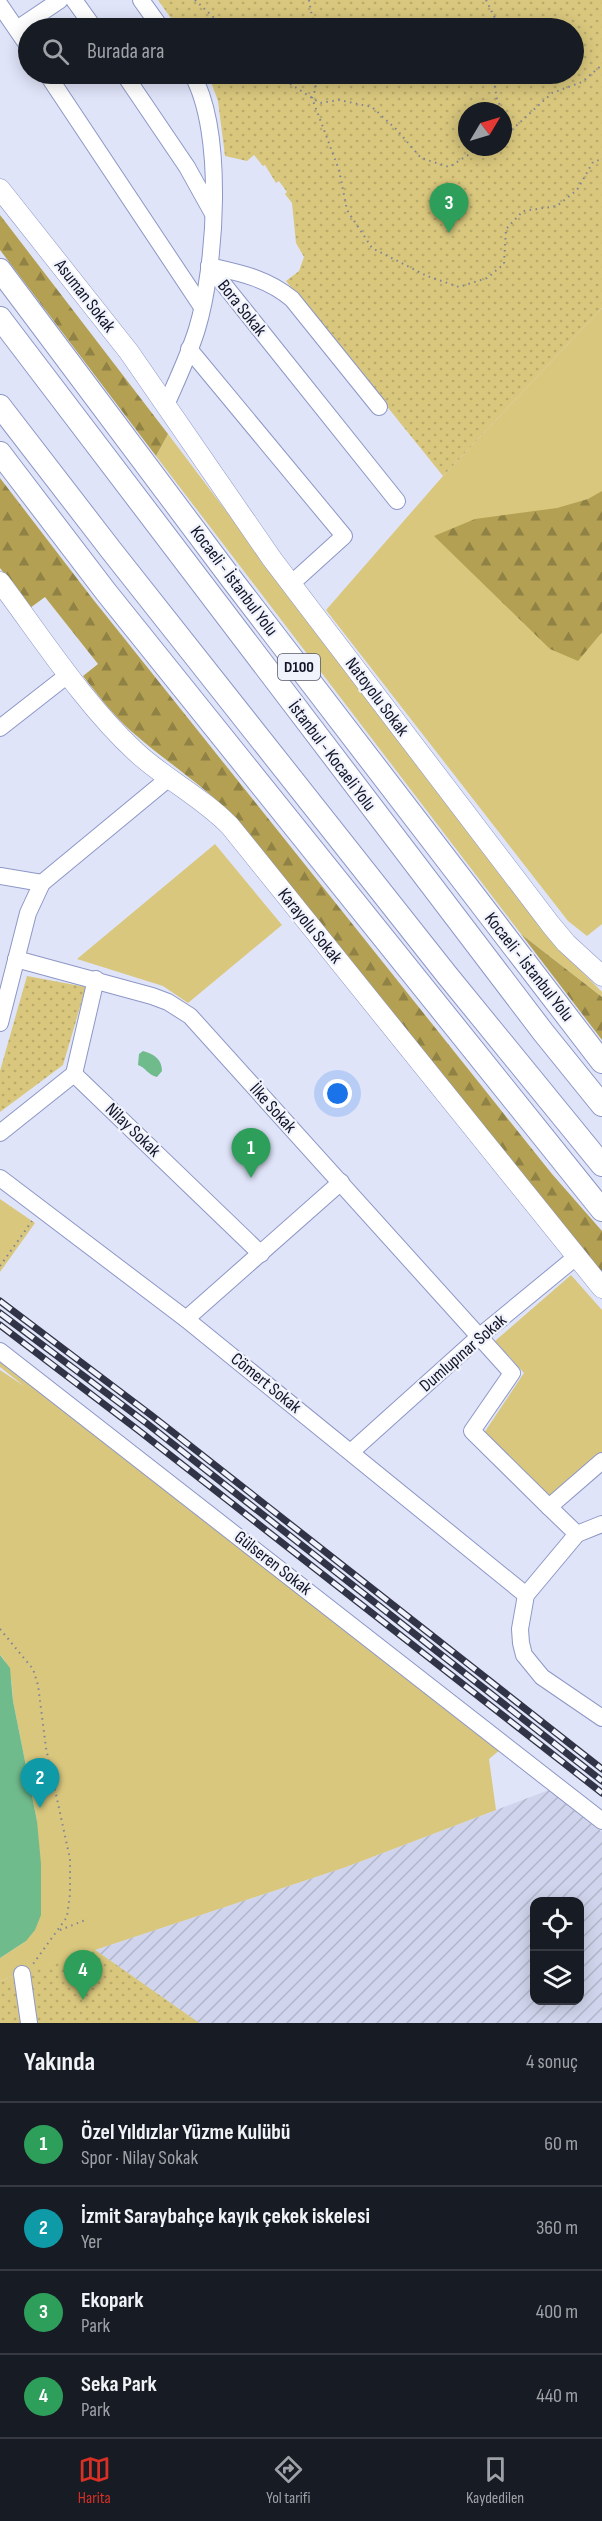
<!DOCTYPE html>
<html lang="tr">
<meta charset="utf-8">
<style>
:root{--surface:#171b24;--page:#242831;--text:#f1f3f6;--muted:#9ea1a6;--line:#363941;--accent:#d93025}
body{margin:0;font-family:"Sofia Sans Condensed",sans-serif;background:var(--page);color:var(--text)}
.controls{position:absolute;right:18px;bottom:18px;display:grid;overflow:hidden;border-radius:12px;box-shadow:0 3px 15px #0003}
.controls button{width:54px;height:54px;display:grid;place-items:center;padding:0;border:0;border-bottom:2px solid var(--line);background:var(--surface);color:var(--text);font:30px sans-serif}
.compass{position:absolute;left:458px;top:102px;width:54px;height:54px;border-radius:50%;background:var(--surface);box-shadow:0 3px 15px #0003;rotate:52deg}
.you{position:absolute;left:338px;top:1094px;width:21px;height:21px;margin:-15px;border:4px solid #fff;border-radius:50%;background:#1a73e8;box-shadow:0 0 0 9px #1a73e833}
.badge{display:grid;place-items:center;width:39px;height:39px;border-radius:50%;background:var(--accent);color:#fff;font-size:20px;font-weight:700}
.pin{position:absolute;translate:-50% -50px;filter:drop-shadow(0 2px 3px #0008)}
.pin::after{content:'';position:absolute;top:32px;width:21px;height:18px;background:inherit;clip-path:polygon(0 0,100% 0,50% 100%)}
.list{margin:0;padding:0;list-style:none}
h2{display:flex;justify-content:space-between;align-items:center;height:78px;margin:0;padding:0 24px;font-size:26px}
h2 small{font-size:20px;font-weight:400;color:var(--muted)}
.list li{display:grid;grid-template-columns:39px 1fr auto;gap:18px;align-items:center;box-sizing:border-box;height:84px;padding:0 24px;border-top:2px solid var(--line)}
.list b{display:block;font-size:22px;white-space:nowrap}
.list p{margin:0;font-size:20px;white-space:nowrap;color:var(--muted)}
.list em{font-size:20px;font-style:normal;color:var(--muted)}
.icon{flex:none;width:33px;height:33px;fill:none;stroke:currentColor;stroke-width:2;stroke-linecap:round;stroke-linejoin:round}
.map{position:relative;flex:none;width:602px;height:2023px;overflow:hidden}
.search{position:absolute;background:var(--surface);box-shadow:0 3px 15px #0003;left:18px;right:18px;top:18px;height:66px;display:flex;align-items:center;gap:15px;box-sizing:border-box;padding:0 21px;border-radius:33px;color:var(--muted);font-size:22px}
.sheet{height:414px;background:var(--surface)}
nav{display:flex;justify-content:space-around;align-items:center;box-sizing:border-box;height:84px;border-top:2px solid var(--line);background:var(--surface);font-size:16px;color:var(--muted)}
nav a{display:grid;justify-items:center;gap:3px}
nav .on{color:var(--accent)}
.map>svg:first-child{display:block}
.industrial{fill:url(#industrial-furrows);fill-rule:evenodd}
.grass{fill:#d9c77d}
.forest{fill:url(#forest-firs)}
.park{fill:url(#park-dots);fill-rule:evenodd}
.water{fill:#70bb8c}
.lines{fill:none;stroke-linecap:round;stroke-linejoin:round}
.minor-casing{stroke:#8d97c6;stroke-width:18}
.major-casing{stroke:#8d97c6;stroke-width:21}
.highway-casing{stroke:#8d97c6;stroke-width:24}
.path{stroke:#808397;stroke-width:2;stroke-dasharray:1.5 4.5;stroke-linecap:butt}
.minor{stroke:#fff;stroke-width:16}
.major{stroke:#fff;stroke-width:20}
.highway{stroke:#fff;stroke-width:22}
.rail-casing{stroke:#303446;stroke-width:7}
.rail{stroke:#f0f2fc;stroke-width:4.5;stroke-dasharray:14;stroke-linecap:butt}
.labels{text-anchor:middle;dominant-baseline:central;stroke-width:4.5;stroke-linejoin:round;paint-order:stroke}
.shield{fill:#f0f2fc;stroke:#555767;stroke-width:1.5}
.shield-label{font-size:16px;font-weight:bold;fill:#121527}
.street-label{font-size:18px;fill:#121527;stroke:#f0f2fc}
</style>
<div class="map">
<svg width="602" height="2023" viewBox="0 0 602 2023">
<defs>
<pattern id="industrial-furrows" width="10" height="10" patternUnits="userSpaceOnUse" patternTransform="scale(1.5)"><rect width="10" height="10" fill="#d0d5ed"/><path d="M-1 1l2-2M0 10L10 0M9 11l2-2" fill="none" stroke="#b2b6cb"/></pattern>
<pattern id="forest-firs" width="22" height="20" patternUnits="userSpaceOnUse" patternTransform="scale(1.5)"><rect width="22" height="20" fill="#b3a052"/><path d="M5 1l3.5 6h-7zM16 11l3.5 6h-7z" fill="#908144"/></pattern>
<pattern id="park-dots" width="8" height="8" patternUnits="userSpaceOnUse" patternTransform="scale(1.5)"><rect width="8" height="8" fill="#d9c77d"/><path d="M2 2h.1M6 6h.1" fill="none" stroke="#b9aa6c" stroke-width="1.8" stroke-linecap="round"/></pattern>
</defs>
<rect width="100%" height="100%" fill="#e0e4f9"/>
<path class="industrial" d="M549,1790L602,1832V2023H199L95,1950L346,1867ZM534,1902H580V2000H534Z"/>
<g class="grass">
<polygon points="602,308 602,924 587,936 568,921 326,610 443,476"/>
<polygon points="168,434 547,936 602,992 602,997 521,934 156,456"/>
<polygon points="215,844 282,925 188,1003 163,986 77,959"/>
<polygon points="0,1199 35,1223 0,1272"/>
<polygon points="571,1275 602,1310 602,1452 548,1500 484,1433 524,1373 495,1341"/>
<path d="M0,1359L500,1750L489,1759L496,1810L346,1867L95,1950L199,2023L21,1974L0,1981V1958L26,1941L37,1821L13,1701C12,1685 12,1667 0,1655V1370L24,1386L0,1367Z"/>
</g>
<g class="forest">
<polygon points="0,215 168,434 156,456 0,250"/>
<path d="M0,478L92,598L552,1174L602,1231V1274L237,820C205,786 166,762 131,731C113,715 98,695 83,676L98,664L45,597L30,608L0,568Z"/>
<polygon points="602,491 602,632 578,661 550,649 434,536 475,519 557,508 588,499"/>
<polygon points="521,934 602,997 602,1040"/>
</g>
<g class="park">
<path d="M158,0H602V308L443,476L286,281L299,271L304,257L296,243L292,203L285,194L287,192L279,181L276,183L265,165L263,166L254,155L247,161L225,156L218,101L208,74H574V28H178ZM467,111H503V147H467Z"/>
<polygon points="27,976 86,987 63,1065 0,1112 0,1071"/>
<polygon points="95,1950 199,2023 0,2023 0,1981"/>
</g>
<g class="water">
<path d="M143,1051C154,1054 162,1059 162,1071L157,1077C148,1075 146,1068 138,1065L139,1054Z"/>
<polygon points="0,1655 10,1668 13,1701 37,1821 41,1864 41,1915 35,1930 26,1941 0,1958"/>
</g>
<g class="lines">
<defs>
<g id="minor">
<polyline points="74,0 94,28"/>
<polyline points="141,0 161,28"/>
<polyline points="0,5 28,46"/>
<polyline points="17,29 60,0"/>
<polyline points="47,74 202,307"/>
<polyline points="124,74 187,167 212,212"/>
<polyline points="209,266 397,501"/>
<path d="M209,266C240,273 267,278 292,299L379,407"/>
<polyline points="189,349 344,536 291,584"/>
<path d="M166,405C177,380 189,355 197,329C216,266 225,132 192,74"/>
<polyline points="0,728 69,674"/>
<polyline points="0,876 42,883"/>
<polyline points="16,959 152,996 168,1002 190,1016 512,1373 472,1431 549,1507 602,1461"/>
<polyline points="0,1023 28,913 42,883 169,778"/>
<polyline points="74,1074 261,1254"/>
<polyline points="74,1074 96,979"/>
<polyline points="0,1133 74,1074"/>
<polyline points="0,1178 186,1319 526,1595"/>
<polyline points="186,1319 341,1182"/>
<polyline points="0,1351 602,1821"/>
<polyline points="352,1451 480,1336 576,1257"/>
<polyline points="549,1507 577,1534 526,1595 520,1629 521,1643 524,1655 542,1677 602,1718"/>
<polyline points="577,1534 602,1524"/>
<polyline points="22,1974 29,2023"/>
</g>
<g id="major">
<polyline points="0,189 129,352 272,559 551,925 566,943 602,976"/>
<path d="M0,582C42,638 85,705 136,752C165,779 202,797 230,826L602,1288"/>
</g>
<g id="highway">
<polyline points="0,270 233,581 602,1062"/>
<polyline points="0,318 543,1032 602,1105"/>
<polyline points="0,406 111,550 447,975 602,1165"/>
<polyline points="0,453 106,592 602,1210"/>
</g>
</defs>
<use href="#minor" class="minor-casing"/>
<use href="#major" class="major-casing"/>
<use href="#highway" class="highway-casing"/>
<g class="path">
<polyline points="195,0 225,28"/>
<polyline points="309,0 314,28"/>
<polyline points="486,0 500,28"/>
<polyline points="275,74 320,103 339,100 372,107 397,130 421,158 449,167 481,147"/>
<polyline points="312,74 316,88 312,98 339,170 347,210 372,248 427,276 459,287 487,278 504,264 506,229 523,211 557,206 577,190 593,162 602,159"/>
<polyline points="493,74 497,100 513,129"/>
<polyline points="503,138 552,93 582,82 602,65"/>
<polyline points="0,1266 32,1221"/>
<polyline points="0,1629 33,1669 38,1685 46,1748 70,1859 70,1894 67,1917 33,1964"/>
<polyline points="60,1930 88,1919"/>
</g>
<use href="#minor" class="minor"/>
<use href="#major" class="major"/>
<use href="#highway" class="highway"/>
<defs>
<g id="rail">
<polyline points="0,1301 151,1415 602,1769"/>
<polyline points="0,1313 145,1422 602,1781"/>
<polyline points="0,1325 138,1430 602,1793"/>
</g>
</defs>
<use href="#rail" class="rail-casing"/>
<use href="#rail" class="rail"/>
</g>
<g class="labels">
<rect class="shield" x="278" y="654" width="42" height="26" rx="4.5"/>
<g class="shield-label">
<text x="299" y="667">D100</text>
</g>
<g class="street-label">
<text transform="translate(85 296) rotate(52)">Asuman Sokak</text>
<text transform="translate(242 308) rotate(51)">Bora Sokak</text>
<text transform="translate(234 581) rotate(53)">Kocaeli - İstanbul Yolu</text>
<text transform="translate(377 697) rotate(53)">Natoyolu Sokak</text>
<text transform="translate(332 756) rotate(53)">İstanbul - Kocaeli Yolu</text>
<text transform="translate(310 926) rotate(51)">Karayolu Sokak</text>
<text transform="translate(529 967) rotate(52)">Kocaeli - İstanbul Yolu</text>
<text transform="translate(273 1108) rotate(48)">İlke Sokak</text>
<text transform="translate(133 1130) rotate(44)">Nilay Sokak</text>
<text transform="translate(463 1353) rotate(-41)">Dumlupınar Sokak</text>
<text transform="translate(266 1383) rotate(39)">Cömert Sokak</text>
<text transform="translate(273 1563) rotate(38)">Gülseren Sokak</text>
</g>
</g>
</svg>
<div class="controls">
<button><svg class="icon" aria-label="locate" viewBox="0 0 24 24"><circle cx="12" cy="12" r="6"/><path d="M12 2v4M12 18v4M2 12h4M18 12h4"/></svg></button>
<button><svg class="icon" aria-label="layers" viewBox="0 0 24 24"><path d="M12 4l9 5-9 5-9-5zM3 14l9 5 9-5"/></svg></button>
</div>
<svg class="compass" viewBox="-18 -18 36 36"><path d="M0-13l5 13h-10z" fill="#e53935"/><path d="M0 13l5-13h-10z" fill="#9ea1a6"/></svg>
<div class="you"></div>
<div class="pin badge" style="left:251px;top:1178px;background:#2e9e5b">1</div>
<div class="pin badge" style="left:40px;top:1808px;background:#0f9aa8">2</div>
<div class="pin badge" style="left:449px;top:233px;background:#2e9e5b">3</div>
<div class="pin badge" style="left:83px;top:2000px;background:#2e9e5b">4</div>
<div class="search"><svg class="icon" aria-label="search" viewBox="0 0 24 24"><circle cx="10" cy="10" r="6"/><path d="M15 15l6 6"/></svg>Burada ara</div>
</div>
<section class="sheet">
<h2>Yakında<small>4 sonuç</small></h2>
<ul class="list">
<li><span class="badge" style="background:#2e9e5b">1</span><div><b>Özel Yıldızlar Yüzme Kulübü</b><p>Spor · Nilay Sokak</p></div><em>60 m</em></li>
<li><span class="badge" style="background:#0f9aa8">2</span><div><b>İzmit Saraybahçe kayık çekek iskelesi</b><p>Yer</p></div><em>360 m</em></li>
<li><span class="badge" style="background:#2e9e5b">3</span><div><b>Ekopark</b><p>Park</p></div><em>400 m</em></li>
<li><span class="badge" style="background:#2e9e5b">4</span><div><b>Seka Park</b><p>Park</p></div><em>440 m</em></li>
</ul>
</section>
<nav>
<a class="on"><svg class="icon" aria-label="map" viewBox="0 0 24 24"><path d="M3 6l6-2 6 2 6-2v14l-6 2-6-2-6 2zM9 4v14M15 6v14"/></svg>Harita</a>
<a><svg class="icon" aria-label="directions" viewBox="0 0 24 24"><path d="M12 3l9 9-9 9-9-9zM9 14v-3h6M13 9l2 2-2 2"/></svg>Yol tarifi</a>
<a><svg class="icon" aria-label="saved" viewBox="0 0 24 24"><path d="M7 4h10v16l-5-4-5 4z"/></svg>Kaydedilen</a>
</nav>
